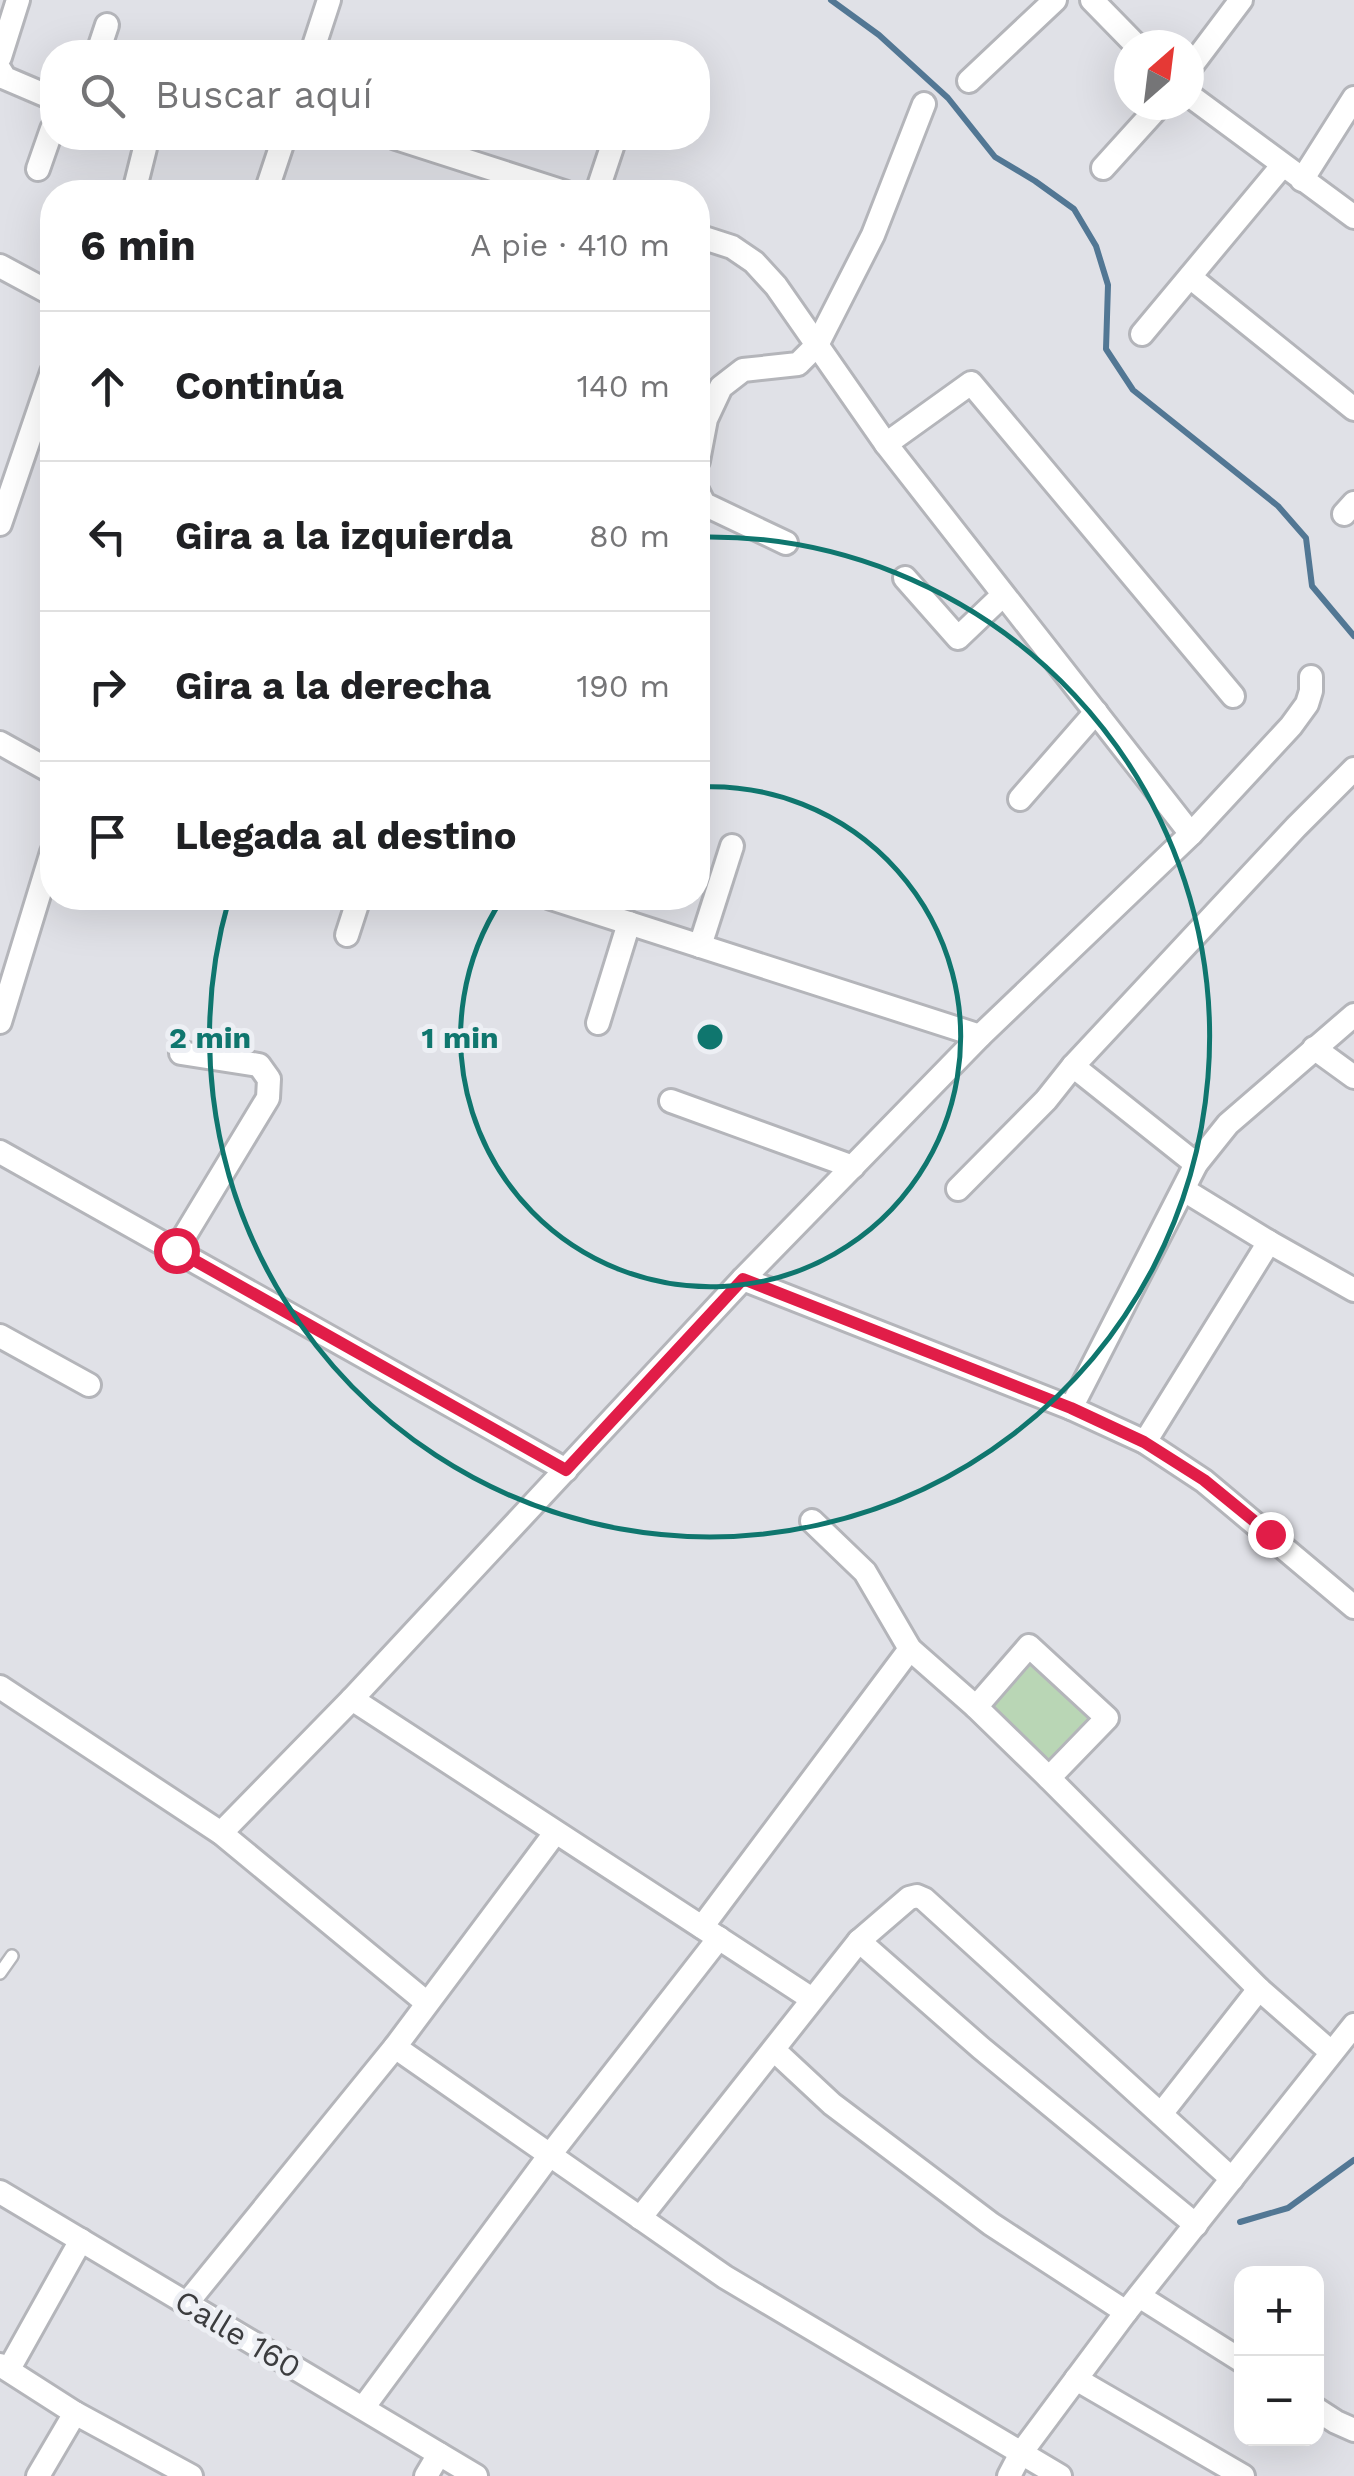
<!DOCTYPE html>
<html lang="es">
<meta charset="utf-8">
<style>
:root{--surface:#fff;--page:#f6f6f6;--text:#202124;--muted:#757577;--line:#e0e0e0}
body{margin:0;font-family:"Work Sans",sans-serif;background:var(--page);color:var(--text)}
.controls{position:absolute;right:30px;bottom:30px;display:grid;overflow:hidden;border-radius:20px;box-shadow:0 10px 40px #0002}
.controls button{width:90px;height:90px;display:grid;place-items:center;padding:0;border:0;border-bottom:2px solid var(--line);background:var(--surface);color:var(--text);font:50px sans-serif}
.compass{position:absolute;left:1114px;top:30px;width:90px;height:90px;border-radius:50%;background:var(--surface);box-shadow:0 10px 40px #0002;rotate:28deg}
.stop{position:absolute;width:30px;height:30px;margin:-22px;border:8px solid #e11d48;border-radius:50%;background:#fff}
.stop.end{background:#e11d48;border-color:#fff;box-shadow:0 2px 10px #0008}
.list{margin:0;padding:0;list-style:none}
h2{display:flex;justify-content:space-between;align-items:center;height:130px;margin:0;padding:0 40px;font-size:42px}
h2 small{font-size:32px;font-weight:400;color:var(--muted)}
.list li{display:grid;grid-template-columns:65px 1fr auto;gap:30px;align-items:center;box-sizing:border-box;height:150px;padding:0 40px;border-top:2px solid var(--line)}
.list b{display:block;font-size:38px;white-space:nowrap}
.list em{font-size:32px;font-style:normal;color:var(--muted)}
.icon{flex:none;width:55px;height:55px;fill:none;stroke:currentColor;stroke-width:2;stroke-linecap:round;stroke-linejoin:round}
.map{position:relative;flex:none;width:1354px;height:2476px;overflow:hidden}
.search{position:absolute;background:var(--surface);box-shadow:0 10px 40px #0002;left:40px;top:40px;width:670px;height:110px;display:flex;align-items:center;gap:25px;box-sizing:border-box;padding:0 35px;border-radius:40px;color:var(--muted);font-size:38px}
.panel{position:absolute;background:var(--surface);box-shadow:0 10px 40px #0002;left:40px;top:180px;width:670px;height:730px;border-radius:40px}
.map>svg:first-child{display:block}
.green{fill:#b9d6b5}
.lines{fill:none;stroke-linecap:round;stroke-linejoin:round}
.stream{stroke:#527794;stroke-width:6}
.lane-casing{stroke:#b4b5ba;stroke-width:16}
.street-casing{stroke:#b4b5ba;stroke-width:28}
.lane{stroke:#fff;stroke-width:11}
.street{stroke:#fff;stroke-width:22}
.route{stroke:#e11d48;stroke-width:12}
.ring{fill:none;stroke:#0f766e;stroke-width:5}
.labels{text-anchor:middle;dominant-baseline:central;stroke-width:10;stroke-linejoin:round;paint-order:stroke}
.street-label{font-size:32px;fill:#3c3d3f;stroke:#edeff4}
.centre{fill:#0f766e;stroke:#edeff4;stroke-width:5}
.ring-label{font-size:30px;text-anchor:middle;font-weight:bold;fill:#0f766e;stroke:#edeff4;stroke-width:10;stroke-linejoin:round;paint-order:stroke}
</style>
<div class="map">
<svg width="1354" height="2476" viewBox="0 0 1354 2476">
<rect width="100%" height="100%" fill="#e0e1e7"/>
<polygon class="green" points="1029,1659 1095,1719 1048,1765 988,1706"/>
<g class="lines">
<g class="stream">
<polyline points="831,0 879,35 948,98 995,157 1035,181 1074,209 1096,246 1108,285 1106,349 1133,390 1278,506 1306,538 1312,586 1354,636"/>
<polyline points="1240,2222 1288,2208 1354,2160"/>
</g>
<defs>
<polyline id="lane" points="0,1973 12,1956"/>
<g id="street">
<polyline points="1092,0 1136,45"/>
<polyline points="98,52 107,25"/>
<polyline points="312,52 329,0"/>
<polyline points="0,57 18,0"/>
<polyline points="1189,69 1241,0"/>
<polyline points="0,70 5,78 52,98"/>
<polyline points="969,81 1055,0"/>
<polyline points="1189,95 1354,217"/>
<polyline points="396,138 564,192"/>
<polyline points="1103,168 1160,105"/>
<polyline points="38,169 52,129"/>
<polyline points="1302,180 1354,98"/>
<polyline points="134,192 145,148 142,138"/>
<polyline points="266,192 284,138"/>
<polyline points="597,192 615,138"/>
<polyline points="698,236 732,247 754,262 776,286 886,444 1191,834"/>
<polyline points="0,266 52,294"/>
<polyline points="1190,277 1354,409"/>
<polyline points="1142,334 1282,166"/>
<polyline points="886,444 971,383 1233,696"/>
<polyline points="698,461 706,419 721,387 743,370 798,364 817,345 873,235 924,104"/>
<polyline points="698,492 704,504 786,543"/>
<polyline points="1344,514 1354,503"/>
<polyline points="0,524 52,372"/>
<polyline points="905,578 958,638 1003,595"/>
<polyline points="0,743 52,772"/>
<polyline points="1020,799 1096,712"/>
<polyline points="551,898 980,1036"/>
<polyline points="347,935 359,898"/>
<polyline points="700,946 732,846"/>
<polyline points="0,1022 52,852"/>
<polyline points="598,1023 629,923"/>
<polyline points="1314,1048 1354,1077"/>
<polyline points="671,1101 853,1167"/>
<polyline points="0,1152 566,1470"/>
<polyline points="1196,1164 1073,1066 1296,827 1354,769"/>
<polyline points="958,1189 1046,1100 1073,1066"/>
<polyline points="1184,1190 1269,1242 1354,1290"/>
<polyline points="176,1250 268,1098 269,1079 259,1065 181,1053"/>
<polyline points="743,1279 1071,1408 1145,1442 1204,1481 1354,1607"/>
<polyline points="0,1336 89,1385"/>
<polyline points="1071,1408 1196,1164 1228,1124 1354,1015"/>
<polyline points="1145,1442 1269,1242"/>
<polyline points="812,1521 865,1572 910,1649 976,1707 1049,1778 1259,1989 1331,2052"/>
<polyline points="0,1687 221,1833 427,2003"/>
<polyline points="352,1699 812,1999"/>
<polyline points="976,1707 1029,1646 1107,1718 1049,1778"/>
<polyline points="221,1833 352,1699 743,1279 980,1036 1191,834 1291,726 1307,704 1311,691 1311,677"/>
<polyline points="702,1927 910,1649"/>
<polyline points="859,1941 981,2048 1196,2225"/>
<polyline points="395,2047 725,2277 1060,2476"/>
<polyline points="774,2050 832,2104 991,2224 1126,2312"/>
<polyline points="1161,2114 1259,1989"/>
<polyline points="0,2192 476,2476"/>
<polyline points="640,2218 859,1941 909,1898 917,1896 924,1899 1232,2179"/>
<polyline points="1139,2296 1242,2361"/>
<polyline points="187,2303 395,2047 555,1833"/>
<polyline points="0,2365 75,2413 191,2476"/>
<polyline points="9,2369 81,2240"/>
<polyline points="1076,2379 1243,2476"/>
<polyline points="363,2408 549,2156 719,1938"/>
<polyline points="1316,2409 1336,2422 1354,2430"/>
<polyline points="38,2476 75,2413"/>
<polyline points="426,2476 439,2454"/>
<polyline points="1009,2476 1021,2453 1126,2312 1354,2025"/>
</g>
</defs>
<use href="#lane" class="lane-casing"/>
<use href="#street" class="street-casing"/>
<use href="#lane" class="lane"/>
<use href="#street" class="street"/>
</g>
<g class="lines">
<polyline class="route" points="176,1250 566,1470 743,1279 1071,1408 1144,1442 1204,1480 1270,1534"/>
</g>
<g class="ring">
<path d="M699 787A250 250 0 1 1 502 899"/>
<path d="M701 537A500 500 0 1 1 229 899"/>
</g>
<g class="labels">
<g class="street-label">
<text transform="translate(238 2334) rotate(31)">Calle 160</text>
</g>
</g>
<circle cx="710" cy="1037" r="15" class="centre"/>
<g class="ring-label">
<text x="210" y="1048">2 min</text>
<text x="460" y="1048">1 min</text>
</g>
</svg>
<div class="controls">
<button>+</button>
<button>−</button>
</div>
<svg class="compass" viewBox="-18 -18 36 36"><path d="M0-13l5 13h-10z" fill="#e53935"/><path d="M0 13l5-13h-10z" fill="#757577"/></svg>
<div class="stop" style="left:176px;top:1250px"></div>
<div class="stop end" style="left:1270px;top:1534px"></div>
<div class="search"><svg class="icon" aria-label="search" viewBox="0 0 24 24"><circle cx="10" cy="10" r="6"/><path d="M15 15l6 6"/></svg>Buscar aquí</div>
<section class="panel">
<h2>6 min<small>A pie · 410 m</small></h2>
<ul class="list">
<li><svg class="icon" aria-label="ahead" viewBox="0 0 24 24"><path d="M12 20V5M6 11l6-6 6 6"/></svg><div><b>Continúa</b></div><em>140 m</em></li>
<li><svg class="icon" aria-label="left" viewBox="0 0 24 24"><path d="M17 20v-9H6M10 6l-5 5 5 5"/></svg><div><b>Gira a la izquierda</b></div><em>80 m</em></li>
<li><svg class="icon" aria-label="right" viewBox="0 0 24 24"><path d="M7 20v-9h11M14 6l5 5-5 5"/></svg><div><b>Gira a la derecha</b></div><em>190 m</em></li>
<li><svg class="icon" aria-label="arrive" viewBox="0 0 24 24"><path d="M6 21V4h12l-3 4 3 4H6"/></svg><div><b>Llegada al destino</b></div></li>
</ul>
</section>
</div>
